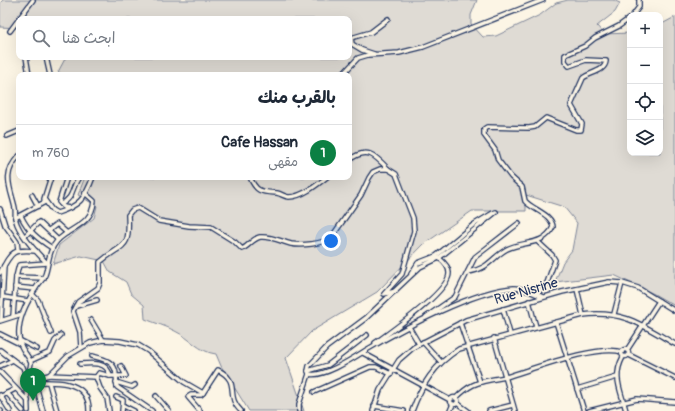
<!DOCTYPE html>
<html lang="ar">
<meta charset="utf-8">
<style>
:root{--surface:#fff;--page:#f6f6f7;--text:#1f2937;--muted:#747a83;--line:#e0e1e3;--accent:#0b8043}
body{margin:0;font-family:Pangolin,"Playpen Sans Arabic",sans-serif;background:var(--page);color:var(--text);direction:rtl}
.controls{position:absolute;right:12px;top:12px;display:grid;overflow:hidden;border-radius:8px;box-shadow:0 4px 16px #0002}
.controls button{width:36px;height:36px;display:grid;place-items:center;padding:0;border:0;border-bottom:1px solid var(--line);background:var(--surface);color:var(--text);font:20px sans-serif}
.you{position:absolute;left:331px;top:241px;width:14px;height:14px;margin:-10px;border:3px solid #fff;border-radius:50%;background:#1a73e8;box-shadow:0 0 0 6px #1a73e833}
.badge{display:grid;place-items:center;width:26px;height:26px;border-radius:50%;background:var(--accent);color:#fff;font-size:13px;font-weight:700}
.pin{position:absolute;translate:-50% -33px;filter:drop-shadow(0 1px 2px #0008)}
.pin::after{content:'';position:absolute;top:21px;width:14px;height:12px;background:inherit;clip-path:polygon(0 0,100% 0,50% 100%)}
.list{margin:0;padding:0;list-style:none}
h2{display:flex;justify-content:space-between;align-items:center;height:52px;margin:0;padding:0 16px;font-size:17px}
h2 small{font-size:13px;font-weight:400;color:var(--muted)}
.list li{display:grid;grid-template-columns:26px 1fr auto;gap:12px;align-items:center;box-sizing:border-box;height:56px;padding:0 16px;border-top:1px solid var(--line)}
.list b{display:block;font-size:15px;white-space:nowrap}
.list p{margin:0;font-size:13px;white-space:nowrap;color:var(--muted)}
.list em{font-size:13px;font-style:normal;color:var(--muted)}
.icon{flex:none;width:22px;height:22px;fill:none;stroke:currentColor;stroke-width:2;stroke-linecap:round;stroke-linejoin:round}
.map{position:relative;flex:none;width:675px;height:411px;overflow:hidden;direction:ltr}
.search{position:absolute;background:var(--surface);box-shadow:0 4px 16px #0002;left:16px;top:16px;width:336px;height:44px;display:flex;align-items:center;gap:10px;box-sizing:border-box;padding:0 14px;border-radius:8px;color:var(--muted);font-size:15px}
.panel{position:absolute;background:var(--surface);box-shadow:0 4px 16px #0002;left:16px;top:72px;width:336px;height:108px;border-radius:8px;direction:rtl}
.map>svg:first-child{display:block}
.green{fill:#dfdbd4;stroke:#7d8599}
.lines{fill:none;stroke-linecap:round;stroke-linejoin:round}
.street-casing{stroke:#1b2f5e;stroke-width:6}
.street{stroke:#fcf5e5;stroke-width:3.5}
.labels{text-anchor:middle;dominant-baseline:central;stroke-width:3;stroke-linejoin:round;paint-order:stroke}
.street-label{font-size:14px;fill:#1b2f5e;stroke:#fcf5e5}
</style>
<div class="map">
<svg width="675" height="411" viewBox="0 0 675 411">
<rect width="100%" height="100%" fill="#fcf5e5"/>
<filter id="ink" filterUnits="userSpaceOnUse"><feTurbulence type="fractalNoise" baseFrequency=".025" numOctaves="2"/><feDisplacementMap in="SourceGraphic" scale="8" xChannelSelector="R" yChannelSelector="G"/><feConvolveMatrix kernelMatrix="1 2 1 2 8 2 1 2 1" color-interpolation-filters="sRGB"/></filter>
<g filter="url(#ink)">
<path class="green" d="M3,0H477L471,15V24L483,37L496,36L540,15L556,3L568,0H613L620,3L615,12L597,26L604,34L630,33V153H660V25L675,17V306L654,294L614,275L555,282L563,262L572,250L577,223L564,207L526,195V211H472L424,244L377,292L312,331L286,358L304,411H249L221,366L216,354C199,352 190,338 175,331C166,326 155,323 145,319L144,305L131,294L126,282L110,272L104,261L81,256L53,264L59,245L94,218L97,206L78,195L85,177H349V75H64L58,72L66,57H349V19H19V28L0,27V3Z"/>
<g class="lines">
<defs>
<g id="street">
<polyline points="633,15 639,7 639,0"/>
<polyline points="10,31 33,0"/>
<polyline points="374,54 362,50 352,44 351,38 371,32 388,19"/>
<polyline points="26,57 29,75"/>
<polyline points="46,57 50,75"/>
<polyline points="342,75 358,58 368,55 399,53 423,47 543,0"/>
<polyline points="7,136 19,131"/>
<path d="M19,156C1,174 11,189 15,208C16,214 14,218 17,224C23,238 36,252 47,263"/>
<path d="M349,160C367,147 374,154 388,169"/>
<path d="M51,177L44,199L52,210L57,213C79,206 85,199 93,177"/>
<polyline points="67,177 59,202 64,207 69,208"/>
<path d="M250,177C256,193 263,192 277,193C282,194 284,197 289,197C302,197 317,185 327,177"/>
<polyline points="32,195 38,206"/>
<path d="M61,204C75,197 71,188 79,177"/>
<polyline points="0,209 5,225 17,242 18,250"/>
<path d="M21,216C28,231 38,239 52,248"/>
<polyline points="15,218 45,202"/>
<polyline points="49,230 57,224 67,233"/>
<polyline points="25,236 39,222 58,240"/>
<path d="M468,272C489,269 491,258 507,249C523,241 544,246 553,227C552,214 533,210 525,201L522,187L511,177L498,160L495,150L484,135V129L487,127L529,128L535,127L546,118L576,130H581L582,124L571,105L583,78C590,72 605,72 606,61L586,60L569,66L565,61V55L585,46L595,38L619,26L630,18"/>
<path d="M0,273C12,251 12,249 36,251"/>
<polyline points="16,277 44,278"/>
<polyline points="15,287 35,289"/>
<polyline points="577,289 583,315"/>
<polyline points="32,294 38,300 51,333"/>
<polyline points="537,294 547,283 555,260 552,255 538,242"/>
<polyline points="3,297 28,301"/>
<polyline points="529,301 536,327"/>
<polyline points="76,306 97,300"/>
<polyline points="503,309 510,334"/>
<polyline points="614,314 622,283"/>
<polyline points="13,316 16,277 19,265 47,263"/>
<polyline points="426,317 455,297 475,257 519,223"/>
<polyline points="1,320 4,266"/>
<polyline points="91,320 103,340"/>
<polyline points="0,321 22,314"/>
<polyline points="556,322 584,411"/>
<polyline points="460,323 480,382"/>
<polyline points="409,327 419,344"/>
<polyline points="0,334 20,344"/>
<polyline points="494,338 515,411"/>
<polyline points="19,340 37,349"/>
<polyline points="423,342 441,362"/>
<path d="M375,343C390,332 450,291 449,273C449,267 444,262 439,258"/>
<path d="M81,347L80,332L73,311L78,302L98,288L100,283V262C124,242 130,251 128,215L132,210L138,208L159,221L189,226L211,227L235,242L242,249C249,246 252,239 260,237C272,236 280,241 291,244C302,246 321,244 331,238L361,195L369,178L373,172L380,169H388L396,174L413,218L414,231L402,274L384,294L396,291"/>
<circle cx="625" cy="353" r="3.5"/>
<polyline points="0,350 13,360"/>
<polyline points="627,350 659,301"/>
<polyline points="363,353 450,400"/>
<polyline points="629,355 675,378"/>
<path d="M92,356C103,359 115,361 116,374C117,379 116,383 117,387L152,411"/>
<path d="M623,357C612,377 621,390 626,411"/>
<polyline points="30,361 50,352 55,341 61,335"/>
<path d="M80,364C91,363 108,361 110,376"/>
<polyline points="0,366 13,360 23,367 27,379"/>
<polyline points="308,371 328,365 367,335"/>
<polyline points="0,372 28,401"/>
<path d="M309,374C324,378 355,357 368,349C402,329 475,290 514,288C524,288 534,293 543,297"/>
<polyline points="49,375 96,377 100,388 107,398 109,411"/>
<polyline points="96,377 99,373 110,376 126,376 121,366"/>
<path d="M28,380L49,375L68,356L90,343L103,340L120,341L138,345L148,351L184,382L203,393L218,370C242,382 224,395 241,411"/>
<polyline points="35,382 43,411"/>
<polyline points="116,382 132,387 135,385"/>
<path d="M27,383C51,381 90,378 89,411"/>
<polyline points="49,383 57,411"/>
<polyline points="577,389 617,377"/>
<polyline points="314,392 370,367 376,367 391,374"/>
<polyline points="7,393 23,411"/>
<polyline points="0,395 10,411"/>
<polyline points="156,396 169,411"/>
<polyline points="0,397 15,389"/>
<polyline points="116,397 123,400 122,411"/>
<circle cx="454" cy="401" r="3.5"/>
<path d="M456,398C461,393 467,388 473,385C483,380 495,379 506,377C533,369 597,344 622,352"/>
<polyline points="457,403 468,411"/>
<polyline points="124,406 134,411"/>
<polyline points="374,406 404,411"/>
<polyline points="0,410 1,411"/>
<path d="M28,411L27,383L31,363C29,356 21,350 20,342C15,323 26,303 36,288C39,283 43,280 45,275C49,264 48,251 57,241C72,226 92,225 94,201L85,193"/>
<polyline points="200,411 188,397 191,395 201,395 203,393"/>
<polyline points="299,411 299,404 309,374 308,371 309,366 327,347 366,318 420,267 439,258 496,212 493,213 473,225 436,256 418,263 411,274"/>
<polyline points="373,411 380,390 399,360 414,347 466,320 562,292 609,282 622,283 638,288 675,311"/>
<path d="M412,411C422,384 434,365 459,349L583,315C623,310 642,325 675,344"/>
<polyline points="450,411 453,404"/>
<polyline points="489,411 513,405"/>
<polyline points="589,411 637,399 675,402"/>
</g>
</defs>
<use href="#street" class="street-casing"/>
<use href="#street" class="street"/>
</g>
</g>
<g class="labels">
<g class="street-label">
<text transform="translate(526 291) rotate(-16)">Rue Nisrine</text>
</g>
</g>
</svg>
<div class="controls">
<button>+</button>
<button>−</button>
<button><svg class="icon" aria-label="locate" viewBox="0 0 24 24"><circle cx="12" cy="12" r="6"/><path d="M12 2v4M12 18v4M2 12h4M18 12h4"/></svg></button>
<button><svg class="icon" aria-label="layers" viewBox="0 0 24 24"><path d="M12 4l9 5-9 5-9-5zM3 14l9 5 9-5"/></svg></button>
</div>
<div class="you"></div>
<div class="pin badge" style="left:33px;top:401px">1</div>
<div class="search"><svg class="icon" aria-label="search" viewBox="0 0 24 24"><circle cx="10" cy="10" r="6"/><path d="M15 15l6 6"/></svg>ابحث هنا</div>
<section class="panel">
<h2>بالقرب منك<small></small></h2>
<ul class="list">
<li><span class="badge">1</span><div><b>Cafe Hassan</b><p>مقهى</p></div><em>760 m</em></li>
</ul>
</section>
</div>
